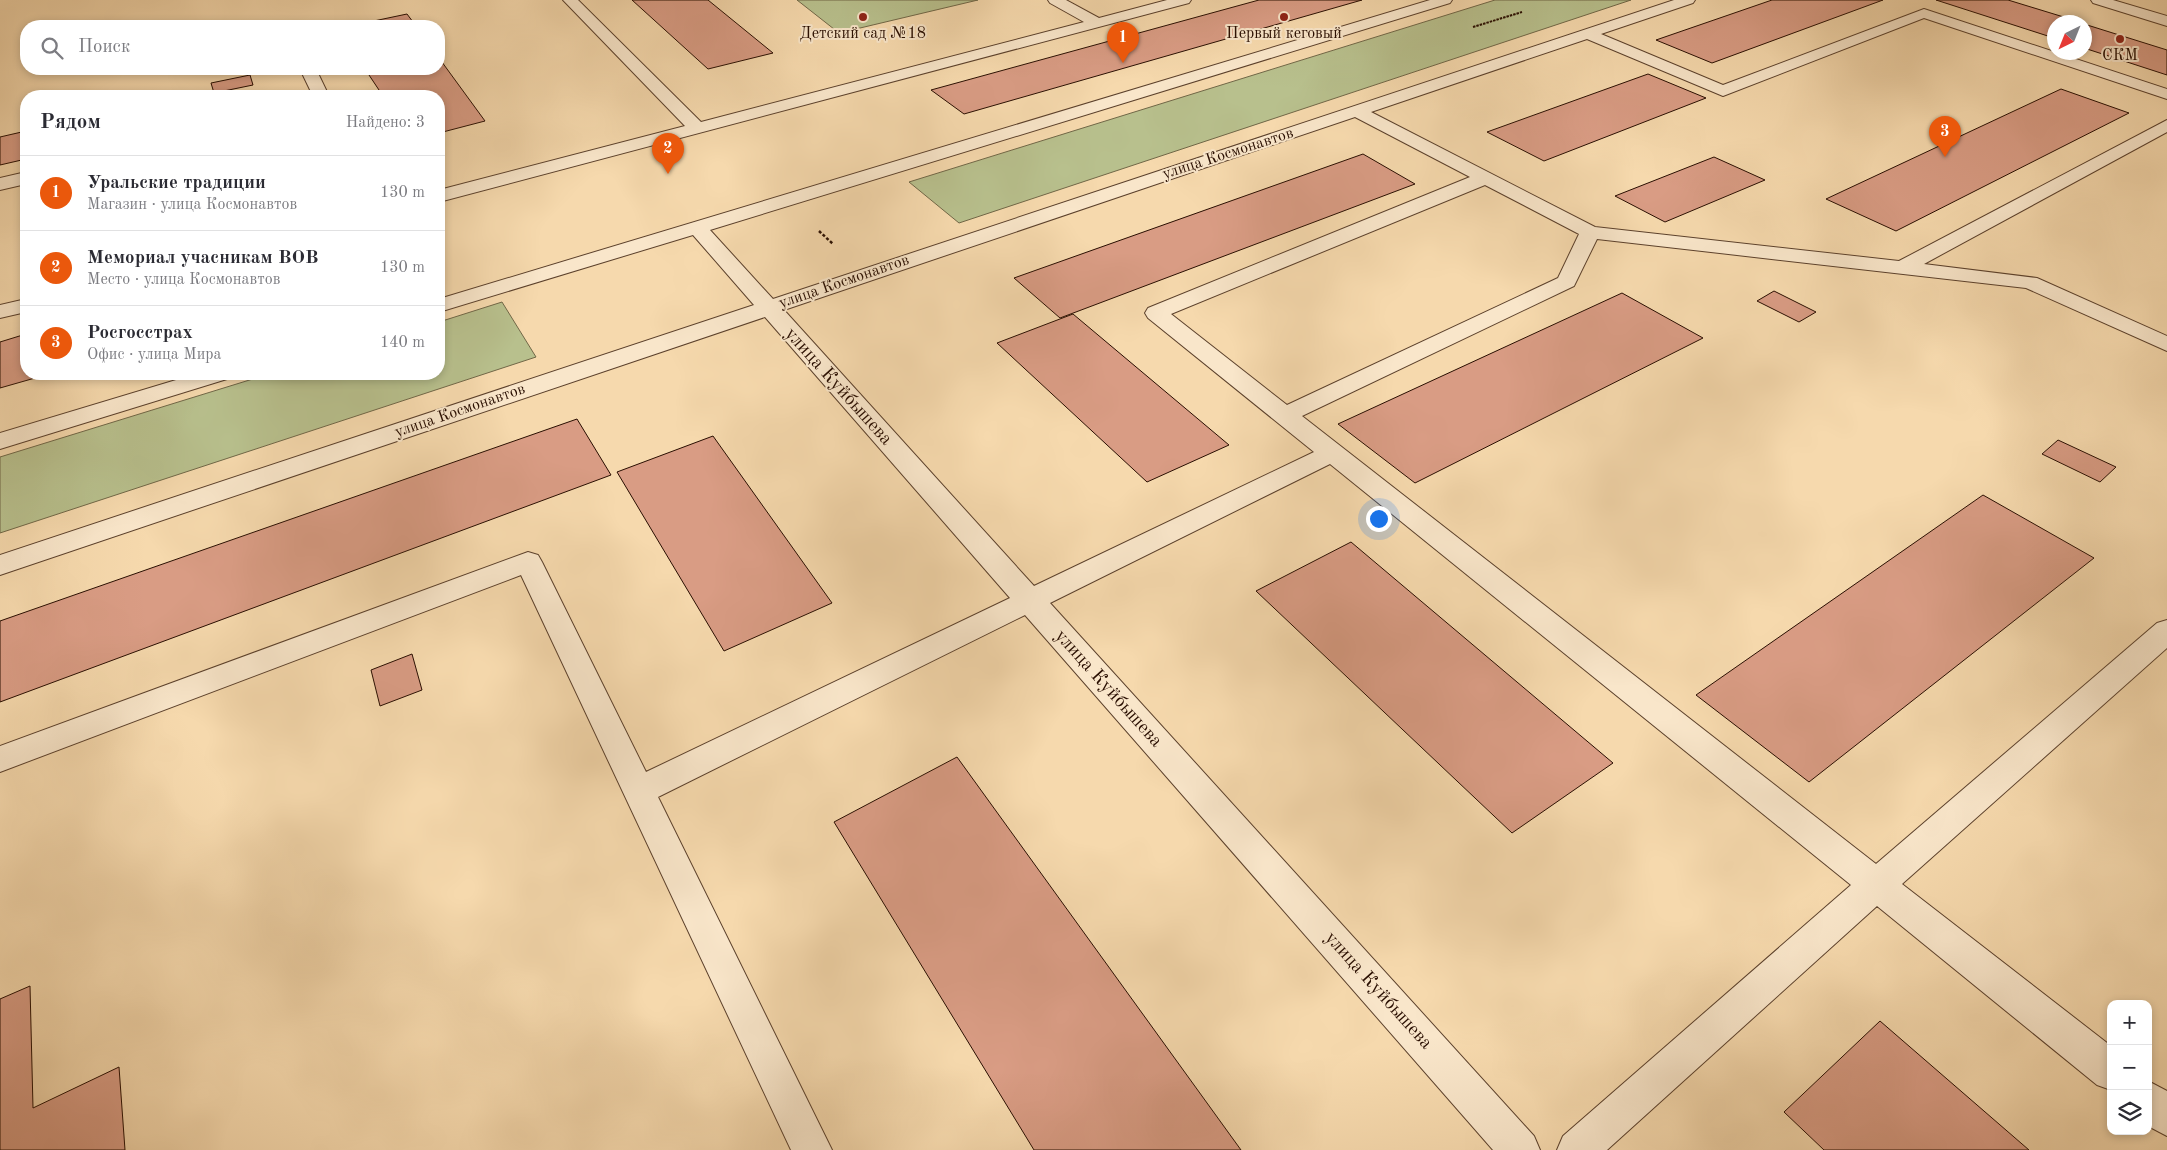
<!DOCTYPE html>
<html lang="ru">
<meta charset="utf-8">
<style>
:root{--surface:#fff;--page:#f2f2f3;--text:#2b2b33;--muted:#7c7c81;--line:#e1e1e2;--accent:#ea580c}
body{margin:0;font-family:"Old Standard TT",serif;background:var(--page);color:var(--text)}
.controls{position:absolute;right:15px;bottom:15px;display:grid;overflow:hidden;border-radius:10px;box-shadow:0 2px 8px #0003}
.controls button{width:45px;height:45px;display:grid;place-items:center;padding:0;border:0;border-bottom:1px solid var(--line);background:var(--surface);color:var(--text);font:25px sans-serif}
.compass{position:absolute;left:2047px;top:15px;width:45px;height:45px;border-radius:50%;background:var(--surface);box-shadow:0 2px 8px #0003;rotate:223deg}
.you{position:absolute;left:1378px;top:518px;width:18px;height:18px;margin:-12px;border:4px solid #fff;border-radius:50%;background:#1a73e8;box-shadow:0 0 0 8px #1a73e833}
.badge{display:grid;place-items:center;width:32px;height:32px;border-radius:50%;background:var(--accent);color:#fff;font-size:16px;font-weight:700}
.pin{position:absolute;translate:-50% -41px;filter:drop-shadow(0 1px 2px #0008)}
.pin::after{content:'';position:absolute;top:26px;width:18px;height:15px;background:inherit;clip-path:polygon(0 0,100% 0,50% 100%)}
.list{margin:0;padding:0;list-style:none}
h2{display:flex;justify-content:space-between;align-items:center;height:65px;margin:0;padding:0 20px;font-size:21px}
h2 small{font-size:16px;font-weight:400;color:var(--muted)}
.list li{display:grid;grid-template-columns:32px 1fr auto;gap:15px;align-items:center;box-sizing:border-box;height:75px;padding:0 20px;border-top:1px solid var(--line)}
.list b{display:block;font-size:19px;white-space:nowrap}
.list p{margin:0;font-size:16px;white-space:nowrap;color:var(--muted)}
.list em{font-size:16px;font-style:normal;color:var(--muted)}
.icon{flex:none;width:28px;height:28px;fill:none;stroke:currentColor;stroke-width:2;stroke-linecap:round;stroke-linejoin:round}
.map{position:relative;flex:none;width:2167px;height:1150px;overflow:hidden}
.search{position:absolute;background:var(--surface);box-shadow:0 2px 8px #0003;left:20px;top:20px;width:425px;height:55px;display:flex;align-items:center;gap:12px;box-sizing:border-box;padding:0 18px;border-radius:20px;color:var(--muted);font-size:19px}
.panel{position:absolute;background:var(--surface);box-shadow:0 2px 8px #0003;left:20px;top:90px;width:425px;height:290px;border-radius:20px}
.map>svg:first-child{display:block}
.green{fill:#b8c08d;stroke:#706747}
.building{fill:#d99c84;stroke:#290e01}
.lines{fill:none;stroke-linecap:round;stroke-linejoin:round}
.minor-casing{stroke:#5c412c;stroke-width:2}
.path-far1{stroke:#290e01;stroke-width:2;stroke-dasharray:2.5 1;stroke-linecap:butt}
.path{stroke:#290e01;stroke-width:2.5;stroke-dasharray:3 2;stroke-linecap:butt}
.minor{fill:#f9e6ca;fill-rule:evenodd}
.poi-dot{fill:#8f2418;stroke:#f9e6ca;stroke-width:2}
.labels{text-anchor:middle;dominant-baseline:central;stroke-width:4;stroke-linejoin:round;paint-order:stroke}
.far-poi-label{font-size:16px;fill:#290e01;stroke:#f9e6ca}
.far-street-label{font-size:16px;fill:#290e01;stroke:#f9e6ca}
.street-label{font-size:19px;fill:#290e01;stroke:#f9e6ca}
</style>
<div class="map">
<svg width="2167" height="1150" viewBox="0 0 2167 1150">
<rect width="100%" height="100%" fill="#f6d9ad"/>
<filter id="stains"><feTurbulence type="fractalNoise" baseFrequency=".004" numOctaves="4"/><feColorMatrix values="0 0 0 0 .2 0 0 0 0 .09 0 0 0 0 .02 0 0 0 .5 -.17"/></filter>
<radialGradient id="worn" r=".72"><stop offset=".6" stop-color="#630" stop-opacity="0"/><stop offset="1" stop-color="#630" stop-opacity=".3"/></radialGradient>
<g class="green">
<polygon points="797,0 978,0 839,33"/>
<polygon points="1495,0 1631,0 959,223 909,182"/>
<polygon points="502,302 536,357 0,533 0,457 269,374 439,374 439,322"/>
</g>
<g class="building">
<polygon points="632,0 708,0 773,53 708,69"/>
<polygon points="1259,0 1362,0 964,114 931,90"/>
<polygon points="1772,0 1883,0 1712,63 1656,40"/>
<polygon points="1936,0 2008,0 2080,22 2054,22 2054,38"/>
<polygon points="407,14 416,26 350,26"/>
<polygon points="2084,24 2167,50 2167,75 2084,48"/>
<polygon points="439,58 485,121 439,133 439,96 383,96 365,69 439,69"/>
<polygon points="1648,74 1706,98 1544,161 1487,132"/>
<polygon points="250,75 253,85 214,93 211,83"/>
<polygon points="2061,89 2129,113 1896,231 1826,199"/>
<polygon points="26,131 26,159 0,165 0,137"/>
<polygon points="1363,154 1415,184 1060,318 1014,278"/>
<polygon points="1714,157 1765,180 1665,222 1615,196"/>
<polygon points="1774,291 1816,312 1799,322 1757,301"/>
<polygon points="1622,293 1703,338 1415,483 1338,424"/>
<polygon points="1073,314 1229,445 1147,482 997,343"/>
<polygon points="26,334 26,374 49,374 0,388 0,342"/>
<polygon points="577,419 611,475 0,702 0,621"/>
<polygon points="713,436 832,603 724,651 617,472"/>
<polygon points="2058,440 2116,467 2100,482 2042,454"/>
<polygon points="1983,495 2094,558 1809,782 1696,695"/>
<polygon points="1351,542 1613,763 1512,833 1256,591"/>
<polygon points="412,654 422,690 380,706 371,670"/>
<polygon points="957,757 1241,1150 1034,1150 834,822"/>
<polygon points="30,986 33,1108 119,1067 125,1150 0,1150 0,999"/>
<polygon points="1880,1021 2029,1150 1824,1150 1784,1112"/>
</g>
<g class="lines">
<defs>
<g id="minor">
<polygon points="563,0 578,0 701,122 1084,22 1050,3 1048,0 1066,0 1099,18 1167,0 1191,0 1189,3 439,202 439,190 685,126"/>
<path d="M1430,0H1452L1450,3L710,230L773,299L1674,0H1695L1693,3L1601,34L1723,85L1924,9L2167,89V99L1924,18L1723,96L1587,39L1371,112L1595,227L1899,261L2167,120V132L1924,264L2037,278L2167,336V351L2026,288L1597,239L1574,286L1302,416L1876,864L2157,623L2167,620V648L1902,884L2111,1046V1090L2097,1085L1877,906L1607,1150H1557L1563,1136L1851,885L1330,464L1050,603L1534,1136L1540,1150H1493L1025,615L658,797L832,1150H791L521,575L0,772V746L528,552L538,555L542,562L646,772L1010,598L765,317L0,575V555L754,305L693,235L439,312V299ZM1355,117L1470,177L1148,308L1145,313L1148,318L1314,452L1034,586L784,310ZM1485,185L1579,234L1558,278L1287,405L1171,314Z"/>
<polygon points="2091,0 2113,0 2167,16 2167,26 2093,3"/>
<polygon points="300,69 316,69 329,96 313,96"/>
<polygon points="26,172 26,184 0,190 0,178"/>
<polygon points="26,299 26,312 0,318 0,305"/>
<polygon points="196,374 230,374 227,379 0,449 0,433"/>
<polygon points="2148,1081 2167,1091 2167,1136 2148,1126"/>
</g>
</defs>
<use href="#minor" class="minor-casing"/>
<polyline class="path-far1" points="1473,27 1522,12"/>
<polyline class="path" points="819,231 833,244"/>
<use href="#minor" class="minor"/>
</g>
<g class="poi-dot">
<circle cx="863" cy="17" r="5"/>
<circle cx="1284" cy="17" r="5"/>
<circle cx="2120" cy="39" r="5"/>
</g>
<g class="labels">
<g class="far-poi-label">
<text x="863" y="34">Детский сад №18</text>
<text x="1284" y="34">Первый кеговый</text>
<text x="2120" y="56">СКМ</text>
</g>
<g class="far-street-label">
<text transform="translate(1228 154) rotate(-18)">улица Космонавтов</text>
<text transform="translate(844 282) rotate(-19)">улица Космонавтов</text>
<text transform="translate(460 411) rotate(-19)">улица Космонавтов</text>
</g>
<g class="street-label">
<text transform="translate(838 387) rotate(48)">улица Куйбышева</text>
<text transform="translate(1108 689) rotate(48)">улица Куйбышева</text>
<text transform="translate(1378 991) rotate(48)">улица Куйбышева</text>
</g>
</g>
<rect width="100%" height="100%" filter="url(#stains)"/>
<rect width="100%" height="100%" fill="url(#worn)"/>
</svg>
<div class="controls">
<button>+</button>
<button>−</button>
<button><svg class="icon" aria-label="layers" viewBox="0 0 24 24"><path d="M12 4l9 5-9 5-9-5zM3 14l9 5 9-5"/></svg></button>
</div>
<svg class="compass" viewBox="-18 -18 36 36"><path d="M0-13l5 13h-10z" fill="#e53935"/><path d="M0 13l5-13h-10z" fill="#7c7c81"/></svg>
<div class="you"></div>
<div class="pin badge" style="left:1123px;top:63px">1</div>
<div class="pin badge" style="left:668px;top:174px">2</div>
<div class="pin badge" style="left:1945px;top:157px">3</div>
<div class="search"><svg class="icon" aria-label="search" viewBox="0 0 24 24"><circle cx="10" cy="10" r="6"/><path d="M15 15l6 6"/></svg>Поиск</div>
<section class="panel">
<h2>Рядом<small>Найдено: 3</small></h2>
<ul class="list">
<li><span class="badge">1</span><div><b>Уральские традиции</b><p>Магазин · улица Космонавтов</p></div><em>130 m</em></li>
<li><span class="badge">2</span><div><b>Мемориал учасникам ВОВ</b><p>Место · улица Космонавтов</p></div><em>130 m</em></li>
<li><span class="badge">3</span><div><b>Росгосстрах</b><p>Офис · улица Мира</p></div><em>140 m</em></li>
</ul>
</section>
</div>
